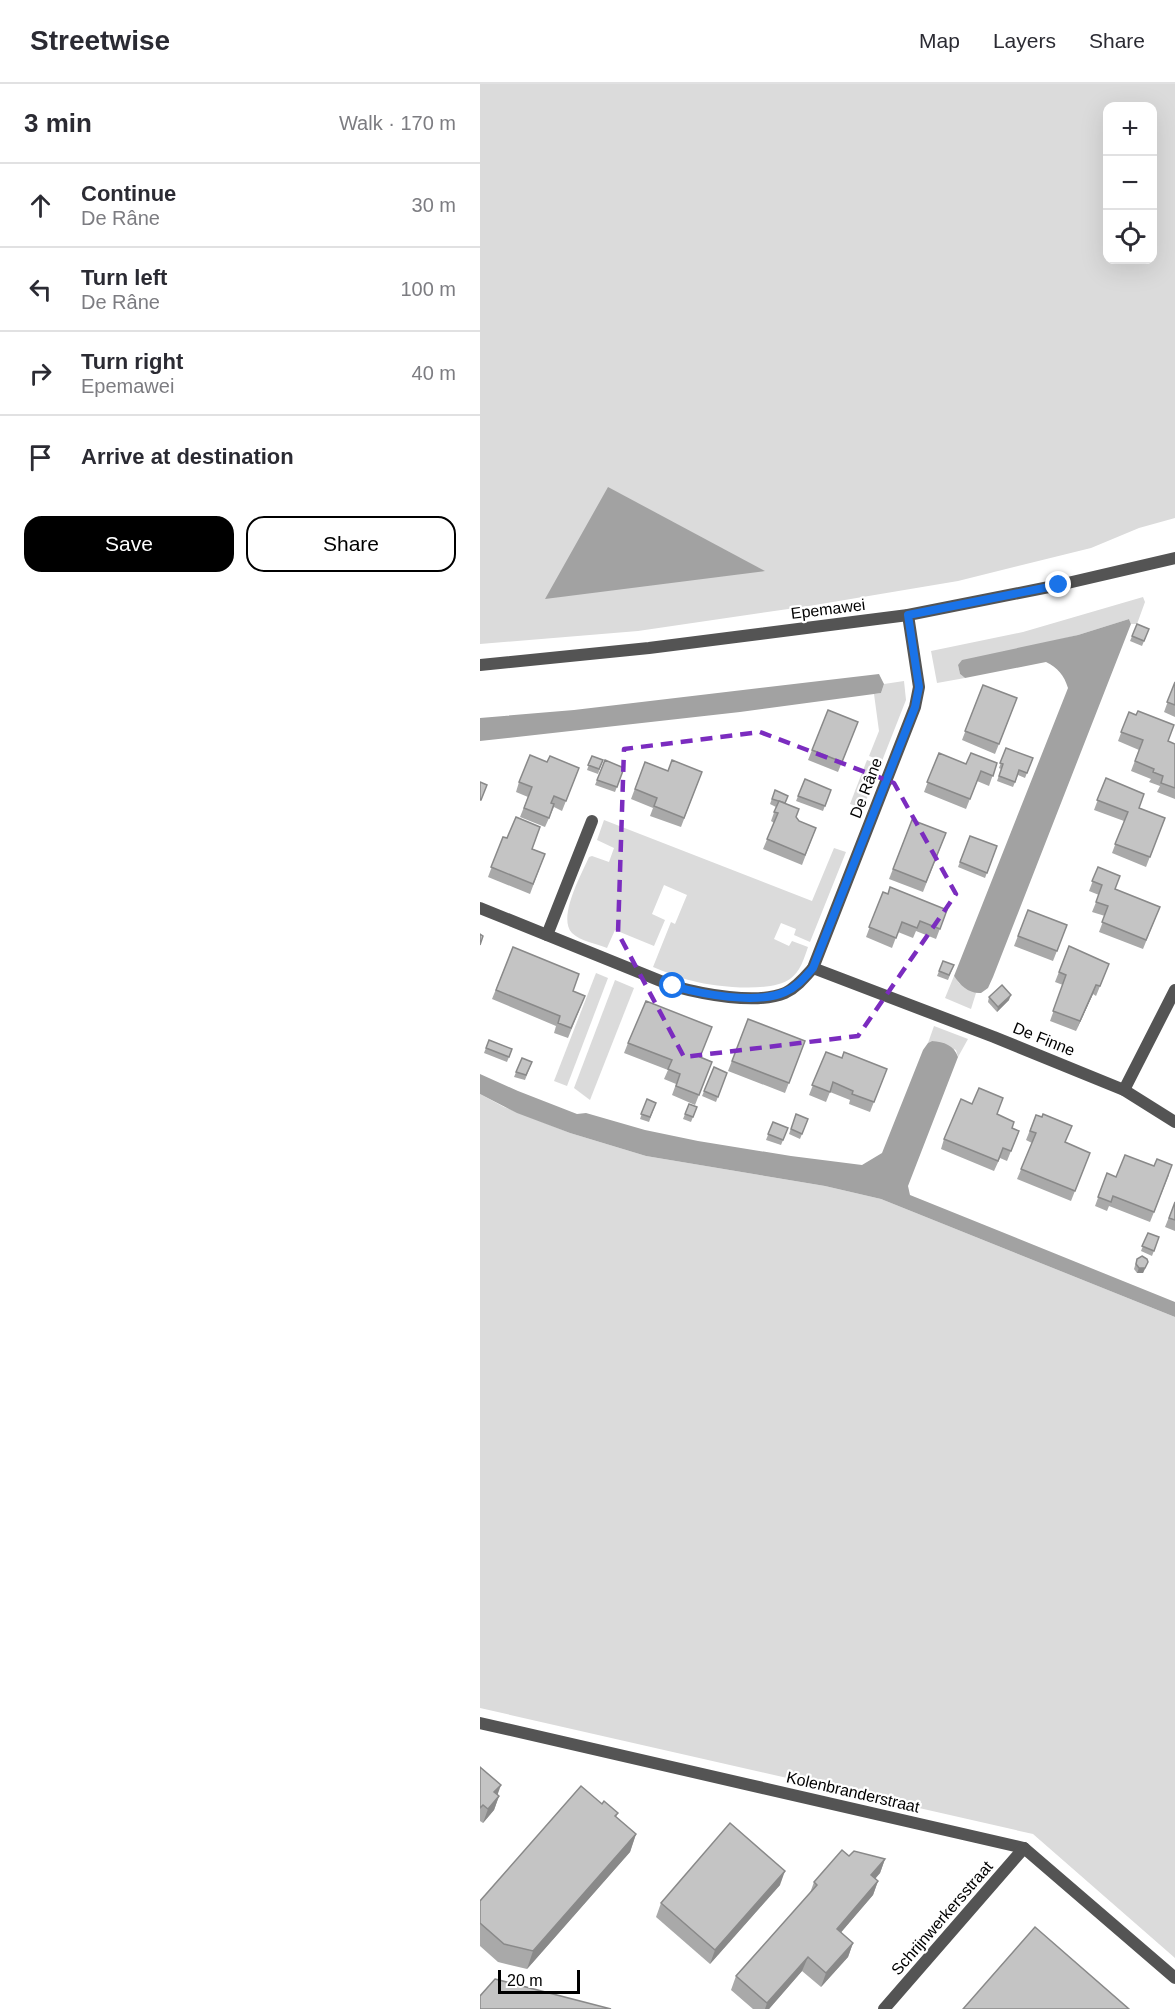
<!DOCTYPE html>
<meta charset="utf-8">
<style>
:root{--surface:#fff;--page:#f2f2f3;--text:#2b2b33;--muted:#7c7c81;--line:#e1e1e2;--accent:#000}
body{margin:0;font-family:Arial,sans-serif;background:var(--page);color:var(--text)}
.controls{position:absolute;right:18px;top:18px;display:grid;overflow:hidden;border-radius:12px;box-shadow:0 6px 24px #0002}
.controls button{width:54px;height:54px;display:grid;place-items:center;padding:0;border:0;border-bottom:2px solid var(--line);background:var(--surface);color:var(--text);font:30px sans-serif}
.scale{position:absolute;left:18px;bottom:15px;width:82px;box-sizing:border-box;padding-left:6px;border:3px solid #000;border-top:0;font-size:16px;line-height:21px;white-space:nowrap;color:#000;-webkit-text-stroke:4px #fff;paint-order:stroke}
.stop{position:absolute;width:18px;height:18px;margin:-14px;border:4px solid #1a73e8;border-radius:50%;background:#fff}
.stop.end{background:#1a73e8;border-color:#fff;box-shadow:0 2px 6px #0008}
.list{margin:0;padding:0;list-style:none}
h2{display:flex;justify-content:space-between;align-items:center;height:78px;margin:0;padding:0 24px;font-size:26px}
h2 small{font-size:20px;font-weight:400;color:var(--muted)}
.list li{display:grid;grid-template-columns:39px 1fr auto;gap:18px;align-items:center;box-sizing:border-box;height:84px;padding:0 24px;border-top:2px solid var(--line)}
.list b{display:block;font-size:22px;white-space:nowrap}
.list p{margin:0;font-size:20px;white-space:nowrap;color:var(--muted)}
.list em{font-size:20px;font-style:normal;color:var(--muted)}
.actions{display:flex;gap:12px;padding:18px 24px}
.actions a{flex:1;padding:14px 0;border:2px solid var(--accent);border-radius:18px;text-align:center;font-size:21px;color:var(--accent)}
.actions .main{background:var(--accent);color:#fff}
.icon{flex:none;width:33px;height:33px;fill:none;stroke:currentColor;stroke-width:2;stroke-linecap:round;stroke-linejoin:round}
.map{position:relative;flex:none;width:695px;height:1925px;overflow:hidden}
header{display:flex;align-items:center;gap:36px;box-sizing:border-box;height:84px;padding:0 30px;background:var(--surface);border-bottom:2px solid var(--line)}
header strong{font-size:28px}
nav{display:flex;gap:33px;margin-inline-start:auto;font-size:21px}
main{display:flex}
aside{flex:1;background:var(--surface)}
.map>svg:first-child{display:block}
.green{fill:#dbdbdb;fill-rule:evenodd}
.water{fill:#a2a2a2}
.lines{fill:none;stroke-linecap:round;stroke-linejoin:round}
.minor{stroke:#545454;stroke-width:12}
.tertiary{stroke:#545454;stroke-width:12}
.wall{fill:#a9a9a9}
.shaded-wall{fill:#898989}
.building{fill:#c4c4c4;stroke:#898989;stroke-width:1.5}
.route{stroke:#1a73e8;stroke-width:8}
.marked{fill:none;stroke:#7b2cbf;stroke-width:4.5;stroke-dasharray:12 8;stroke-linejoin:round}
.labels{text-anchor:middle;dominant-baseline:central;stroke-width:4.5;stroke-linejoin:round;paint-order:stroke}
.street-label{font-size:16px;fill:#000;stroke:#fff}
</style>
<header>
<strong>Streetwise</strong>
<nav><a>Map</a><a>Layers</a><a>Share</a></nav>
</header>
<main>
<aside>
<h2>3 min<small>Walk · 170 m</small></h2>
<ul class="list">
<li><svg class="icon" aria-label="ahead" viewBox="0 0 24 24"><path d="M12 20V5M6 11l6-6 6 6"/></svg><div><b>Continue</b><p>De Râne</p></div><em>30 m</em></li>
<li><svg class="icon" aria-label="left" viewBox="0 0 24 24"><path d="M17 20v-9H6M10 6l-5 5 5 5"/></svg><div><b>Turn left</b><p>De Râne</p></div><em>100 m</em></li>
<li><svg class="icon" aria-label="right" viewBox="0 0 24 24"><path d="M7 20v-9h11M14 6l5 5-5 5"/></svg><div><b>Turn right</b><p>Epemawei</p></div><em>40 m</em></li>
<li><svg class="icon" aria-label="arrive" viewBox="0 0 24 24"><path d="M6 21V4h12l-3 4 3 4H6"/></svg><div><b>Arrive at destination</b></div></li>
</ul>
<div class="actions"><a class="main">Save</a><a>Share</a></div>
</aside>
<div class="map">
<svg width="695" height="1925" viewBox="0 0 695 1925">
<rect width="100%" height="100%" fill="#fff"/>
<g class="green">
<path d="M0,0H695V434L659,444L611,464L478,497L329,522L158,547L0,560ZM628,22H672V176H628Z"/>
<polygon points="663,513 665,518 657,540 651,540 649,535 598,551 478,581 480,590 485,594 457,599 451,567 543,548"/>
<polygon points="424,597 426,616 402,677 389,672 399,647 394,610 401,609 404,600"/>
<polygon points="387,676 400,681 383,724 370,720"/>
<path d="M124,736L332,817L354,764L366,768L330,858L314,851L316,845L301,839L294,855L309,862L312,857L328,863C324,875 320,888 310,895C291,909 235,903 213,897C199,894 186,888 173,883L191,838L195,840L207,811L184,801L172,830L185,836L174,862L135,846L127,864C117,860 100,857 92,849C77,834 102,789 109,773L112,772L129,778L134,764L117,756Z"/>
<polygon points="116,889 128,894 87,1002 74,997"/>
<polygon points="474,892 479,899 496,909 491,925 465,914"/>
<polygon points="135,896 154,904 110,1016 94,1004"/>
<polygon points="454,942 488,955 478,973 476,966 452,957 448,959"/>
<polygon points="0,1010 24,1023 90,1049 166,1072 345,1102 401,1115 695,1233 695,1874 553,1750 0,1624"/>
</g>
<g class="water">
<polygon points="128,403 285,487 65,515"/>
<path d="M649,535L651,540L513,893L508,904L501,909C489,910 480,901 474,892L588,604C584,591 578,584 566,578L485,594L480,590L478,581L482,576L598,551Z"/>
<polygon points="399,590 404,600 401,609 394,610 260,628 0,657 0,634 94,626"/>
<path d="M452,957C464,958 474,961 478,973L428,1102L430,1111L695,1218V1233L401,1115L345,1102L166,1072L90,1049L37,1029L0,1010V990L38,1007L97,1030L106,1029L165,1046L218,1057L311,1072L382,1081L402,1069L443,966L448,959Z"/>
</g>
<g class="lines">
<g class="minor">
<path d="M0,824L193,902C222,910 276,921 305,909C317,903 325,893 333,884L435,623L439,603L428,531"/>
<polyline points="67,851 112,737"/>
<polyline points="333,884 514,953 644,1006 695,1038"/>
<polyline points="644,1006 695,906"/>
<polyline points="0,1639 544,1764 695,1894"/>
<polyline points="404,1925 544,1764"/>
</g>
<polyline class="tertiary" points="0,581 169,564 428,531 579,501 695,474"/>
</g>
<g class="wall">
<polygon points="657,540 669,545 662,562 650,557"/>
<polygon points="695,598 695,633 684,628"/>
<polygon points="503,601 537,614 515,670 482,656"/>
<polygon points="348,626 378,638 358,688 328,676"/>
<polygon points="649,628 688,657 695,660 695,715 677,708 680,702 669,698 671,695 651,687 659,666 638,657"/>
<polygon points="526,664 553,674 545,694 538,691 533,703 517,697 521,685 519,684"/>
<polygon points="459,669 486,680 517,679 509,702 497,697 486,725 444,708"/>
<polygon points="112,672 123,676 118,690 107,686"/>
<polygon points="125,676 144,684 135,708 115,701"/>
<polygon points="67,678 99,684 82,727 74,723 65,743 40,733 48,713 36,708 39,698"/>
<polygon points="165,678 188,687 222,688 201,743 170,732 173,724 151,715"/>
<polygon points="626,694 659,724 685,734 666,783 632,769 644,737 614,726"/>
<polygon points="325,695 351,706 343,727 316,717"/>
<polygon points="295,706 316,733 319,737 336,744 322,781 283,765 294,739 291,737 296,723 290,720"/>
<polygon points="432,736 466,749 443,808 409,795"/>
<polygon points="490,752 517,762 505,794 478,783"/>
<polygon points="23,753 65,770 50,810 8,793"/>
<polygon points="618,783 635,806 676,833 663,865 619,848 625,832 612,828 619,811 609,807"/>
<polygon points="403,808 467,826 456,855 436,847 433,854 418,848 412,864 386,853"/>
<polygon points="548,826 587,841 573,877 534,862"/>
<polygon points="589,862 629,880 616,912 613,910 596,947 570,937 583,901 575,898"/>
<polygon points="33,863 93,907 105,912 88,954 74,949 76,942 12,915"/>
<polygon points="463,877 474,881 468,896 457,892"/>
<polygon points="509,913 529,916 517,928 508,918"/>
<polygon points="268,935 325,957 305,1009 248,987"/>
<polygon points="9,956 32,965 27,978 4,969"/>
<polygon points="148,959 220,974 232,978 215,1021 192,1011 196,1000 184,995 188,986 144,969"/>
<polygon points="346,968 362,974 407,985 390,1028 369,1020 370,1016 350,1008 346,1018 329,1011"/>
<polygon points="42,974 52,978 45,996 34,993"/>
<polygon points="234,983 247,989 236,1018 222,1012"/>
<polygon points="167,1015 176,1019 169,1038 160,1035"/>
<polygon points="209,1020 217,1023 211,1038 203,1035"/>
<polygon points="316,1030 328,1035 320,1055 309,1050"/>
<polygon points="517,1030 532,1044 539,1047 527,1077 520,1074 514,1087 461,1065 464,1055"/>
<polygon points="556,1031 586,1059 610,1069 591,1117 537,1095 552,1059 546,1056"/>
<polygon points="293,1038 308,1044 301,1061 286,1056"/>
<polygon points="627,1089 636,1093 689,1091 670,1138 629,1122 627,1127 615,1122"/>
<polygon points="695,1118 695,1147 685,1143"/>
<polygon points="668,1149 679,1153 672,1172 661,1167"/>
<polygon points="657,1175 668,1178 663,1189 657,1189 654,1185"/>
<polygon points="0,1683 19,1712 14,1726 3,1739 0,1737"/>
<polygon points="122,1720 138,1729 136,1733 156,1750 150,1768 47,1885 18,1878 0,1862 0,1817"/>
<polygon points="369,1772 405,1775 400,1789 395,1795 398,1797 393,1811 361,1848 373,1859 368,1873 341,1903 322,1887 289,1925 273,1925 251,1906 256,1892 330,1809 334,1798"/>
<polygon points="300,1801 230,1880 176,1833 181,1819"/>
</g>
<g class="shaded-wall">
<polygon points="616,901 613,910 596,947 600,937"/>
<polygon points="531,911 529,916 517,928 518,923"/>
<polygon points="668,1178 663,1189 657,1189 659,1184"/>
<polygon points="21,1701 16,1715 14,1708"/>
<polygon points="19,1712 14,1726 3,1739 8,1725"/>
<polygon points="156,1750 150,1768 47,1885 53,1867"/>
<polygon points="405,1775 400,1789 386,1805 391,1791"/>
<polygon points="305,1787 300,1801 230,1880 235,1866"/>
<polygon points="398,1797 393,1811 352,1859 357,1845"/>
<polygon points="373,1859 368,1873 341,1903 346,1889"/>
<polygon points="328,1873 322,1887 289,1925 285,1925 287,1919"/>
</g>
<g class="building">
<polygon points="657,540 669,545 664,557 652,552"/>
<polygon points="695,598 695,621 687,618"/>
<polygon points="503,601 537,614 519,660 485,647"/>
<polygon points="348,626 378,638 362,678 332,666"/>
<polygon points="658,627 694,641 688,657 695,660 695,704 681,699 683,692 673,688 674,685 655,677 663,656 641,648 649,628 656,631"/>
<polygon points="526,664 553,674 547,689 539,686 535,698 519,692 523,680 520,679"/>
<polygon points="459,669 486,680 491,669 517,679 513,692 501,687 490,715 447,698"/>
<polygon points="50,671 67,678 70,672 99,684 86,717 74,712 71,719 74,720 69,734 44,724 52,703 39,698"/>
<polygon points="112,672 123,676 119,685 108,681"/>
<polygon points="125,676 144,684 137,703 117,696"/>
<polygon points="192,676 222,688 204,734 174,722 177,714 155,705 165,678 188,687"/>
<polygon points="626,694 664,710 659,724 685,734 670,773 635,760 648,728 617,716"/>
<polygon points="325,695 351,706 345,722 318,712"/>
<polygon points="0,698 7,701 1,716 0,716"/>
<polygon points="295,706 308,712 305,719 292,715"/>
<polygon points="299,717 319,725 316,733 319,737 336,744 325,771 287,755 298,729 294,728"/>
<polygon points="36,733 60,743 52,765 65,770 53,800 11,783 23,753 27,754"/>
<polygon points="432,736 466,749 446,798 413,785"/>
<polygon points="490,752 517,762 507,789 480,778"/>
<polygon points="618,783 640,792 635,805 680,823 666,856 622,838 628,822 616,818 622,801 612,797"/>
<polygon points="410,803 467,826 460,845 440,837 437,844 422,838 416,854 389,843 403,808 408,810"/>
<polygon points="548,826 587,841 577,867 538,852"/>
<polygon points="0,850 3,852 0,861"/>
<polygon points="589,862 629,880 620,902 616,901 600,937 573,927 586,891 579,888"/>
<polygon points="33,863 99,890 93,907 105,912 91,944 78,939 80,932 16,906"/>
<polygon points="463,877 474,881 469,891 459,887"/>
<polygon points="522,901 531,911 518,923 509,913"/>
<polygon points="166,917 232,943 220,973 232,978 219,1011 196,1002 200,990 188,985 192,976 148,959"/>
<polygon points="268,935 325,957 309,999 252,977"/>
<polygon points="9,956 32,965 29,973 6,964"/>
<polygon points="346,968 362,974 364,968 407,985 394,1018 372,1010 373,1007 353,998 350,1008 332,1001"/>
<polygon points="42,974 52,978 46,991 36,988"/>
<polygon points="234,983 247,989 238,1013 224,1007"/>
<polygon points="499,1004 523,1014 517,1030 534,1038 532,1044 539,1047 531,1067 523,1064 518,1077 464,1055 481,1015 492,1020"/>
<polygon points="167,1015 176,1019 170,1033 161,1030"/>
<polygon points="209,1020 217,1023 213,1033 205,1030"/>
<polygon points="316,1030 328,1035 322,1050 311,1045"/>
<polygon points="563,1030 592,1042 585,1058 610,1069 595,1107 541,1085 556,1049 550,1047 556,1031 562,1033"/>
<polygon points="293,1038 308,1044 303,1056 288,1050"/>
<polygon points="645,1071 674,1082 677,1075 692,1081 674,1128 633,1112 631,1118 618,1113 627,1089 636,1093"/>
<polygon points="695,1118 695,1136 689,1134"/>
<polygon points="668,1149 679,1153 674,1167 662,1162"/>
<polygon points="662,1172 667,1175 668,1178 665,1184 659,1184 656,1180 657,1175"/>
<polygon points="0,1683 21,1701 14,1708 19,1712 8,1725 3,1721 0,1724"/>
<polygon points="101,1702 122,1720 124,1717 138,1729 135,1732 156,1750 53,1867 24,1860 0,1839 0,1817"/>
<polygon points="250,1739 305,1787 235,1866 181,1819"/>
<polygon points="362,1766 369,1772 374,1767 405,1775 391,1791 398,1797 357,1845 373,1859 346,1889 328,1873 287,1919 256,1892 337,1801 334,1798"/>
<polygon points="555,1843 649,1925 483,1925"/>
<polygon points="15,1895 131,1925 0,1925 0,1912"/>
</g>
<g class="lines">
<path class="route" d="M193,902C222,910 276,921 305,908C317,903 325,893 333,884L435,623L439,603L428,531L579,501"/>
</g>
<path class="marked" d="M280,648L414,699L476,810L378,952L204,973L138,849L144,665Z"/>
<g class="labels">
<g class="street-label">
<text transform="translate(348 525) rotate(-7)">Epemawei</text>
<text transform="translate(386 704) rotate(-69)">De Râne</text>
<text transform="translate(564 955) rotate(22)">De Finne</text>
<text transform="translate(373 1708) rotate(13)">Kolenbranderstraat</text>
<text transform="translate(462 1834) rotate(-49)">Schrijnwerkersstraat</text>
</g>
</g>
</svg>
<div class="controls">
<button>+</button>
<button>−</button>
<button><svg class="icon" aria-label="locate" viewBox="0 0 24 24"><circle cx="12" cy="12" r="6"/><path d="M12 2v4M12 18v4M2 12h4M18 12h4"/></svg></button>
</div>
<div class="scale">20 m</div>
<div class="stop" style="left:193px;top:902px"></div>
<div class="stop end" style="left:579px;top:501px"></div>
</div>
</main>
